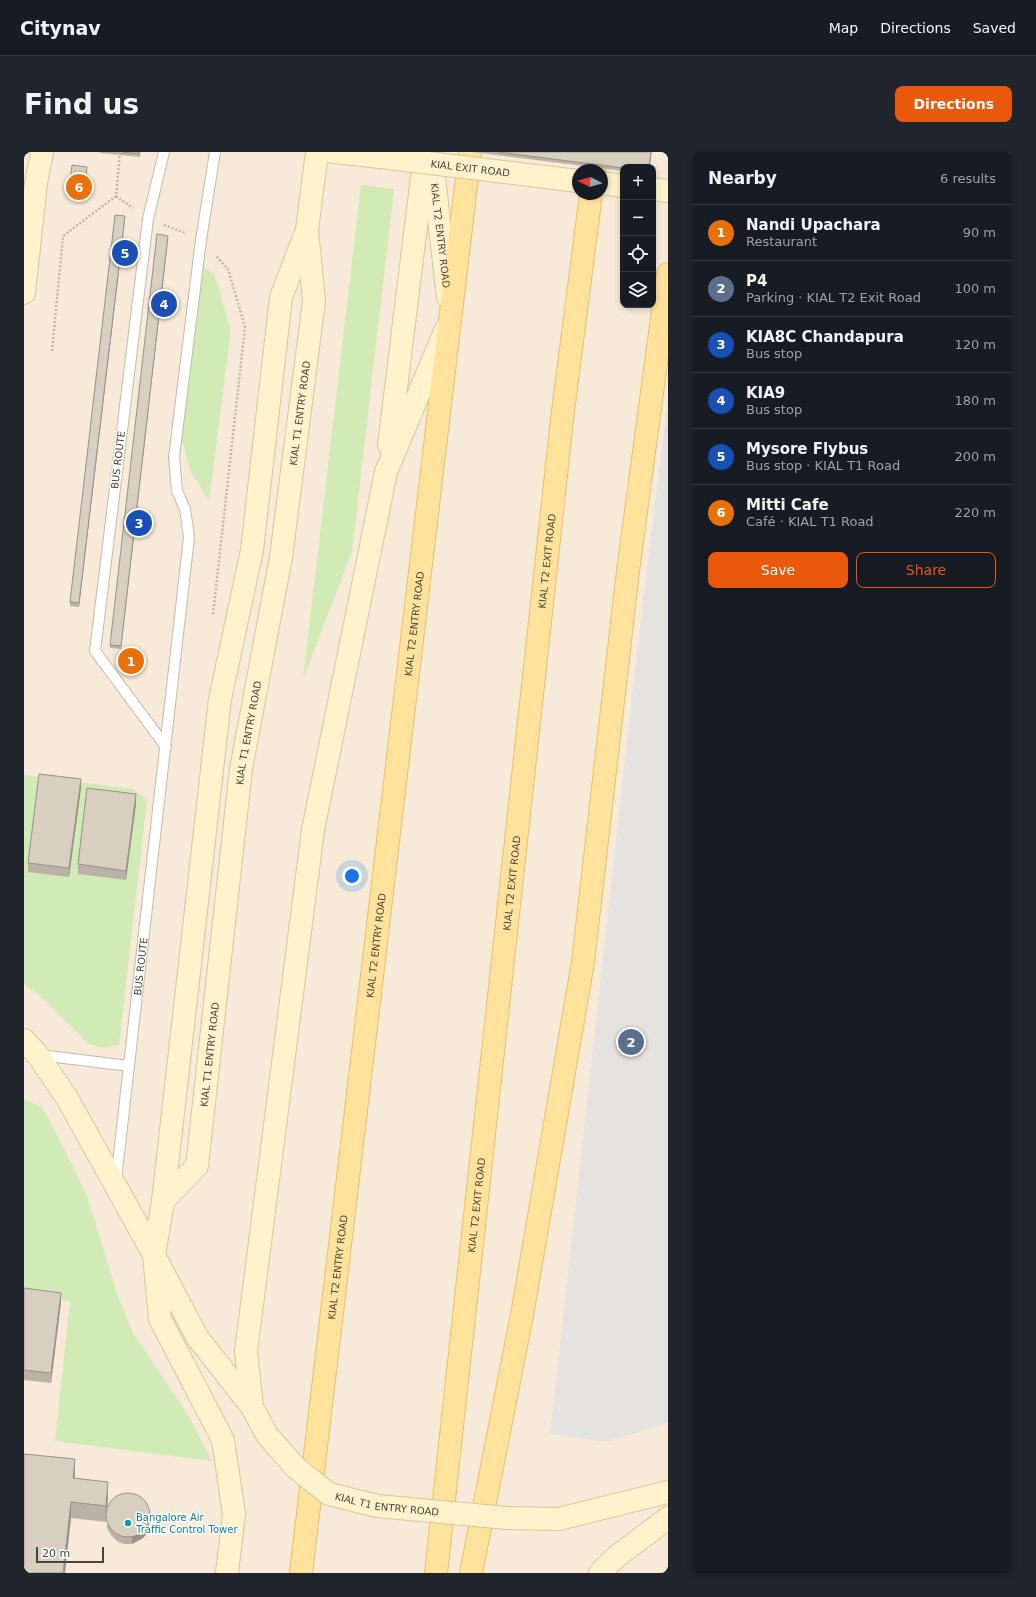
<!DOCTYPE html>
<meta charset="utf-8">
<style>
:root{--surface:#171b24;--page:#20242c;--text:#f1f3f6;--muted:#9ea1a6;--line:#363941;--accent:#ea580c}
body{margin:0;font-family:"DejaVu Sans",sans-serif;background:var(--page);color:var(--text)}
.controls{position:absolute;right:12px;top:12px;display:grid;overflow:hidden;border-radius:8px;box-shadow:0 2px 6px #0003}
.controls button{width:36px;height:36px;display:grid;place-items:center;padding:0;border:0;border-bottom:1px solid var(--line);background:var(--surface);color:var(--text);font:20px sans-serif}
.compass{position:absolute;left:548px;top:12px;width:36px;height:36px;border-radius:50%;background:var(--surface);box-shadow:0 2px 6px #0003;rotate:276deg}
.scale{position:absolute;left:12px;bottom:10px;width:68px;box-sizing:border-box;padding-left:4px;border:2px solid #4b4439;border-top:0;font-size:11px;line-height:14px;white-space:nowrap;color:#4b4439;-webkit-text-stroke:3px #fff;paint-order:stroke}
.you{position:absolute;left:328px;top:724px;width:14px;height:14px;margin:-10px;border:3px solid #fff;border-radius:50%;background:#1a73e8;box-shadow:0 0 0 6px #1a73e833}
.badge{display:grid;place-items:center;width:26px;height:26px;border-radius:50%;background:var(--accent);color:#fff;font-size:13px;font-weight:700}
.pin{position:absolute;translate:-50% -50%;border:2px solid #fff;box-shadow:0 1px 4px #0006}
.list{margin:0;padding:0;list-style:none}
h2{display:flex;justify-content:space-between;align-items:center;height:52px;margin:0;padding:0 16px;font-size:17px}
h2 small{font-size:13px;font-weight:400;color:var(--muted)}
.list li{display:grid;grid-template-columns:26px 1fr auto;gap:12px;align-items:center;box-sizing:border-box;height:56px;padding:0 16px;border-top:1px solid var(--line)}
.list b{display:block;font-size:15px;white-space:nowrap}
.list p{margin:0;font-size:13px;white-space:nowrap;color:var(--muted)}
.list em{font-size:13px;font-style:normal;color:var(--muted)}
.actions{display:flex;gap:8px;padding:12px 16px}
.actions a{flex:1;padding:9px 0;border:1px solid var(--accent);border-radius:8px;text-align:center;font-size:14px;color:var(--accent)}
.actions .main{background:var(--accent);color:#fff}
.icon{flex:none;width:22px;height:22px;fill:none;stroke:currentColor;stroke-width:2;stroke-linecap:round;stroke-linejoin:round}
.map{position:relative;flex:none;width:644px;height:1421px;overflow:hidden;border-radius:8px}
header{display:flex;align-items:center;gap:24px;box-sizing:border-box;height:56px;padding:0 20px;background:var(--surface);border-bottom:1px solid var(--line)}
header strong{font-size:19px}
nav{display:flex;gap:22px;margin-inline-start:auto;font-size:14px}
.intro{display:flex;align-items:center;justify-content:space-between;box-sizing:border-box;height:96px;padding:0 24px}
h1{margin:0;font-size:28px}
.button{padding:10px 18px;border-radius:8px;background:var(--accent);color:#fff;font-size:14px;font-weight:700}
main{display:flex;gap:24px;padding:0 24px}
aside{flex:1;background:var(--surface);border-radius:8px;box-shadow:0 2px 6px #0003}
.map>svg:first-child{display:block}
.commercial{fill:#f7ead8;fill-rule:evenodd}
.green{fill:#d2eab5}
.parking{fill:#e5e3e0}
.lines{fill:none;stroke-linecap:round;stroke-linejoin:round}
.service-casing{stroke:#c2bbae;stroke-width:12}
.secondary-casing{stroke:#d6c79b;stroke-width:24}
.primary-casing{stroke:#e6c16a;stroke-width:24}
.path{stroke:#c4b79f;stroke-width:2.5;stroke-dasharray:2 2;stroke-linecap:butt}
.service{stroke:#fff;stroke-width:10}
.secondary{stroke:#fff3cd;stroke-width:22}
.primary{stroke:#ffe39c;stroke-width:22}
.secondary-bridge-casing{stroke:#d6c79b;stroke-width:24;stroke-linecap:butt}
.secondary-bridge{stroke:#fff3cd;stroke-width:22}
.wall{fill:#bab2a6}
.shaded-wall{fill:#979187}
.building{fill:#d8cfc1;stroke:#979187}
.culture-dot{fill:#0f9aa8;stroke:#fff;stroke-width:1.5}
.labels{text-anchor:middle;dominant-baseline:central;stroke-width:3;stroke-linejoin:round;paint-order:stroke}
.street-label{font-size:10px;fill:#4b4439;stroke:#fff}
.culture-label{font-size:10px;fill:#0d838f;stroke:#fff;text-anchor:start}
</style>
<header>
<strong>Citynav</strong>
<nav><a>Map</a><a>Directions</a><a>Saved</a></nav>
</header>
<div class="intro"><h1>Find us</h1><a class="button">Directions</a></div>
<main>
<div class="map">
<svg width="644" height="1421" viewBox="0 0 644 1421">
<rect width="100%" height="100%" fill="#f6f3ec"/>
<path class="commercial" d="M0,0H644V1421H0ZM599,15H629V153H599ZM554,18H578V42H554Z"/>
<g class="green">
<polygon points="337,33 370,37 328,400 279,527"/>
<polygon points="179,114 191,124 207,179 185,348 175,333 166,318 158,287"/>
<polygon points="0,623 109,637 123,648 95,893 81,896 65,892 18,846 0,832"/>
<polygon points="0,947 18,955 47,1010 64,1047 93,1142 109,1181 164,1263 188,1309 31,1289 46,1149 0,1145"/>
</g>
<polygon class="parking" points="644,245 644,1271 582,1290 526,1282 612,509"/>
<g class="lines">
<defs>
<g id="service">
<polyline points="140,0 124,67 71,499 142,595"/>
<polyline points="16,903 105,914"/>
<path id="s1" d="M92,1028L165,385L161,357L153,339L150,305L177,88L191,0"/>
</g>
<g id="secondary">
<polyline points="309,0 339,3"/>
<path id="s2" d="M407,0L424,145"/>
<polyline points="578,31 599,34"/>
<polyline points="629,37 644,39"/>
<polyline points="0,141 12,31 18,0"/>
<polyline points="365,293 400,9"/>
<polyline points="0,888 13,902 43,946 130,1103 136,1167 199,1288 210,1362 203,1421"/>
<path id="s3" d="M139,1049L173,1014L217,617L257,405L290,149L283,78L293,0"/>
<polyline points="228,1255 222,1199 289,678 362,320 422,177"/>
<polyline points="251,1292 243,1283 228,1255 173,1185 130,1103 139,1049 196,547 228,398 257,145 283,78"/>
<polyline points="483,1366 535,1367 644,1340"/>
<polyline points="576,1421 592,1405 644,1366"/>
</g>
<g id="primary">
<polyline points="570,18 573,0"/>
<path id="s4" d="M277,1421L446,0"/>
<path id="s5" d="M412,1421L539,259L567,42"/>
<polyline points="447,1421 498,1163 559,810 604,419 644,122"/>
</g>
</defs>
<use href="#service" class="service-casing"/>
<use href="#secondary" class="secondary-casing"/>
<use href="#primary" class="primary-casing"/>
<g class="path">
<polyline points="92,44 109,56"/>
<polyline points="140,73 161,81"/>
<polyline points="28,199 39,84 92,44 96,0"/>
<polyline points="189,462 221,175 204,117 192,104"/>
</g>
<use href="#service" class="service"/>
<use href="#secondary" class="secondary"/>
<use href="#primary" class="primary"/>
<defs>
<g id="secondary-bridge">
<path id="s6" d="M339,3L554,29"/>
<path id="s7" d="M251,1292L272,1316L305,1342L353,1354L483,1366"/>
</g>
</defs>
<use href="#secondary-bridge" class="secondary-bridge-casing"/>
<use href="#secondary-bridge" class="secondary-bridge"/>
</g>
<g class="wall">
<polygon points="76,0 116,0 116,5 76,1"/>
<polygon points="448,0 628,0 626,15 599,15 599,19"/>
<polygon points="63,19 60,42 45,41 45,37"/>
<polygon points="101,67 55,455 46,454 46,450"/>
<polygon points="144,87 97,497 86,496 86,493"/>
<polygon points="57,636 45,725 4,720 4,711"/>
<polygon points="112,652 102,728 54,722 54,712"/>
<polygon points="0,1136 37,1150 27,1231 0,1228"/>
<polygon points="51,1323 51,1326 84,1345 82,1370 47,1366 0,1421"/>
<polygon points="126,1365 124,1380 119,1386 108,1392 100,1392 93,1389 87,1383 83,1376 83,1369"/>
</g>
<g class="shaded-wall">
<polygon points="101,64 101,67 55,455 55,451"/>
<polygon points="144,84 144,87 97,497 97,494"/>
<polygon points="57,627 57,636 45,725 45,716"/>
<polygon points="112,642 112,652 102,728 102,719"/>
<polygon points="37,1141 37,1150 27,1231 27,1221"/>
<polygon points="51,1307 51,1323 49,1341 49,1326"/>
<polygon points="84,1330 84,1345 82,1370 82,1354"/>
<polygon points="47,1350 47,1366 41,1421 39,1421"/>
<polygon points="126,1358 126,1365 124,1380 119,1386 108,1392 108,1385"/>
</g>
<g class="building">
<polygon points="99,0 116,0 116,2"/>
<polygon points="474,0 627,0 625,15 599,15 599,16"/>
<polygon points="48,13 63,15 60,39 45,37"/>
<polygon points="91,63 101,64 55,451 46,450"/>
<polygon points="133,82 144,84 97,494 86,493"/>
<polygon points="15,622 57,627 45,716 4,711"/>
<polygon points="63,636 112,642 102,719 54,712"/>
<polygon points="0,1136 37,1141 27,1221 0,1218"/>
<polygon points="0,1302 51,1307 49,1326 84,1330 82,1354 47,1350 39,1421 0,1421"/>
<circle cx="104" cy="1363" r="22"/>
</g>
<circle class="culture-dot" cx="104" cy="1371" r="4"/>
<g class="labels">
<g class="street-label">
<text stroke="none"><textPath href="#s6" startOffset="108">KIAL EXIT ROAD</textPath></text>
<text stroke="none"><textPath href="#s2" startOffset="84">KIAL T2 ENTRY ROAD</textPath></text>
<text stroke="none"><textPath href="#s3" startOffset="809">KIAL T1 ENTRY ROAD</textPath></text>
<text transform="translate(94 308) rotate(-83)">BUS ROUTE</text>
<text stroke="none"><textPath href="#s5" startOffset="1018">KIAL T2 EXIT ROAD</textPath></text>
<text stroke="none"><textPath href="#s4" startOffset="956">KIAL T2 ENTRY ROAD</textPath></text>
<text stroke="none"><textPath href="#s3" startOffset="485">KIAL T1 ENTRY ROAD</textPath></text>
<text stroke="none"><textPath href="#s5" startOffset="694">KIAL T2 EXIT ROAD</textPath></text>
<text stroke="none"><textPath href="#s4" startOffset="632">KIAL T2 ENTRY ROAD</textPath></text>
<text stroke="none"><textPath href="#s1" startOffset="215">BUS ROUTE</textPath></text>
<text stroke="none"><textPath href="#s3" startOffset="161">KIAL T1 ENTRY ROAD</textPath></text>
<text stroke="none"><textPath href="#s5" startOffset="370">KIAL T2 EXIT ROAD</textPath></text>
<text stroke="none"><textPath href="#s4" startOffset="308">KIAL T2 ENTRY ROAD</textPath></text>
<text stroke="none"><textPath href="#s7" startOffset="133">KIAL T1 ENTRY ROAD</textPath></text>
</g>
<g class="culture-label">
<text x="112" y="1365">Bangalore Air<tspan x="112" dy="12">Traffic Control Tower</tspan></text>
</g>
</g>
</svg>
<div class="controls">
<button>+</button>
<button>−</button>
<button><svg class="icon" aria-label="locate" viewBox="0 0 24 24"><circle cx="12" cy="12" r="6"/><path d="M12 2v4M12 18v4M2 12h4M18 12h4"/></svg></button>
<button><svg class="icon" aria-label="layers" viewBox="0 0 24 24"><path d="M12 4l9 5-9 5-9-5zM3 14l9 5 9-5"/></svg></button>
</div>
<svg class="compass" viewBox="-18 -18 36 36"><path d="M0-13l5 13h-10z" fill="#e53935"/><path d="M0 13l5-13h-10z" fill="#9ea1a6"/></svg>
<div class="scale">20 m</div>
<div class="you"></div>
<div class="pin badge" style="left:107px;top:509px;background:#e8710a">1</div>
<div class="pin badge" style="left:607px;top:890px;background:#5c6f8a">2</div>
<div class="pin badge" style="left:115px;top:371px;background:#1a4fb4">3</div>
<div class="pin badge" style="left:140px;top:152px;background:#1a4fb4">4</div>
<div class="pin badge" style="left:101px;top:101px;background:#1a4fb4">5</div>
<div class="pin badge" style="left:55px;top:35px;background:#e8710a">6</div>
</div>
<aside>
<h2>Nearby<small>6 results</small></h2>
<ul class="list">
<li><span class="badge" style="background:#e8710a">1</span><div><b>Nandi Upachara</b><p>Restaurant</p></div><em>90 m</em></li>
<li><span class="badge" style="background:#5c6f8a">2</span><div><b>P4</b><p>Parking · KIAL T2 Exit Road</p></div><em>100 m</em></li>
<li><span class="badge" style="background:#1a4fb4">3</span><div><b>KIA8C Chandapura</b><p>Bus stop</p></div><em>120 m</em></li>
<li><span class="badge" style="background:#1a4fb4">4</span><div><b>KIA9</b><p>Bus stop</p></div><em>180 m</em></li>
<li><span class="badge" style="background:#1a4fb4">5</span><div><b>Mysore Flybus</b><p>Bus stop · KIAL T1 Road</p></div><em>200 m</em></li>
<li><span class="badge" style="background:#e8710a">6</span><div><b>Mitti Cafe</b><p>Café · KIAL T1 Road</p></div><em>220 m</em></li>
</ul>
<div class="actions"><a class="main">Save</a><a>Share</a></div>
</aside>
</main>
